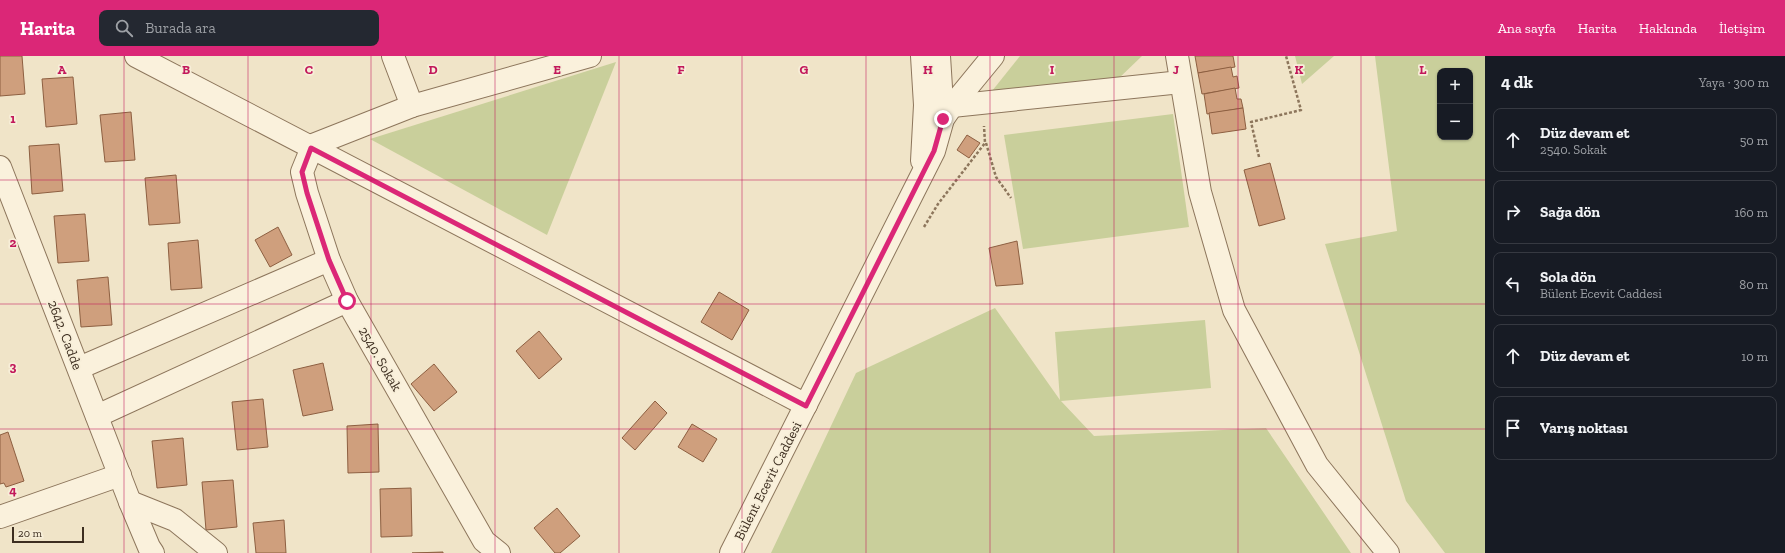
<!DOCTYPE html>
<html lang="tr">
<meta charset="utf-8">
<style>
:root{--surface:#171b24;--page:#242831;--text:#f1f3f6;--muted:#9ea1a6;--line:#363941;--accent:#db2777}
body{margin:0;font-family:"Zilla Slab",serif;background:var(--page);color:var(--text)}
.controls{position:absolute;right:12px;top:12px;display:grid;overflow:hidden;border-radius:8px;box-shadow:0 1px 3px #0004}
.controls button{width:36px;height:36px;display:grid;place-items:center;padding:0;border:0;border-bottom:1px solid var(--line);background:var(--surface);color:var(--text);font:20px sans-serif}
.scale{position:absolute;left:12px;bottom:10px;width:72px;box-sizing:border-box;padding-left:4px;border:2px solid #3d2e20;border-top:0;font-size:11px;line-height:14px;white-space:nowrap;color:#3d2e20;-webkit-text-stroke:3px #f7eed8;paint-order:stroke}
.stop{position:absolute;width:12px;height:12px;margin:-9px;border:3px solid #db2777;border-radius:50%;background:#fff}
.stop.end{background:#db2777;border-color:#fff;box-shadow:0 1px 4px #0008}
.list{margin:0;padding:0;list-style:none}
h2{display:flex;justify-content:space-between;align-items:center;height:52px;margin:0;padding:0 16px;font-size:17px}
h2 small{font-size:13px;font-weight:400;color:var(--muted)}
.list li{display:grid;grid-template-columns:26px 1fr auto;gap:12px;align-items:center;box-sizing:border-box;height:64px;margin:0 8px 8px;padding:0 8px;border:1px solid var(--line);border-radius:8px}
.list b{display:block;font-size:15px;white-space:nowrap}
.list p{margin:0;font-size:13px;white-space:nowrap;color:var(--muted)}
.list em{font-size:13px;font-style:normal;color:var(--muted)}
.icon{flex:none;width:22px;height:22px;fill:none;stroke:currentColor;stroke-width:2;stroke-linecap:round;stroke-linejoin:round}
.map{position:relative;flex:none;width:1485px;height:497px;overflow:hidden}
header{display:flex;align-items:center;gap:24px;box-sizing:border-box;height:56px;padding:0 20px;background:var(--accent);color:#fff}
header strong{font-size:19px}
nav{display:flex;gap:22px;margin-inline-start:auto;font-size:14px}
.search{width:280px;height:36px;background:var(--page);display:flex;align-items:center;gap:10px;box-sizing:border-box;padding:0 14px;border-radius:8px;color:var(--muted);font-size:15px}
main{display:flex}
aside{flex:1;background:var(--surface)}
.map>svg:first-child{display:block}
.green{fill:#c9cf9b;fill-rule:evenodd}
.building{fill:#cf9f7d;stroke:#8d5f41}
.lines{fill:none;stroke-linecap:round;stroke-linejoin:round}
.street-casing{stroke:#8d765c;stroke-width:24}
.path{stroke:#8d765c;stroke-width:2.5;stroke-dasharray:3 2;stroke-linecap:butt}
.street{stroke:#faf1dc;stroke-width:22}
.route{stroke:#db2777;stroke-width:5}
.grid{fill:none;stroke:#c2185b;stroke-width:1;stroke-opacity:0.55}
.labels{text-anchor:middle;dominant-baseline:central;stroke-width:3.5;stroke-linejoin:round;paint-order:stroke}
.street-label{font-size:14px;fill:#3d2e20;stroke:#f7eed8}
.grid-label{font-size:13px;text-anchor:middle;font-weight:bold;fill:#c2185b;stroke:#f7eed8;stroke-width:3.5;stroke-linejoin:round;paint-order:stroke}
</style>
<header>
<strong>Harita</strong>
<div class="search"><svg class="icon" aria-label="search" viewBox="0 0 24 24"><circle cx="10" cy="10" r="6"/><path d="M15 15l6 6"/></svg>Burada ara</div>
<nav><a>Ana sayfa</a><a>Harita</a><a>Hakkında</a><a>İletişim</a></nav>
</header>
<main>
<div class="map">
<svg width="1485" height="497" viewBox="0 0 1485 497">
<rect width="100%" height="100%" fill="#f0e4c8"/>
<g class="green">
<polygon points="1020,0 1142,0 1116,25 992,35"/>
<polygon points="1295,0 1334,0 1302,28"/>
<path d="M1375,0H1485V497H1445L1406,445L1325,188L1397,175ZM1440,15H1470V81H1440Z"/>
<polygon points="616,6 547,179 370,83"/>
<polygon points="1173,58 1189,171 1023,193 1004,79"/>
<polygon points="995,252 1060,344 1055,276 1205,264 1211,332 1061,345 1094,380 1266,372 1351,497 771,497 856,317"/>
</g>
<g class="building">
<polygon points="0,0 22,0 25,38 0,40"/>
<polygon points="1195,0 1233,0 1235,11 1198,17"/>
<polygon points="1231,11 1233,21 1237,20 1239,32 1202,38 1198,17"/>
<polygon points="73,21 77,68 46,71 42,23"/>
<polygon points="1235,32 1237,43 1241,43 1243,52 1207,58 1204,38"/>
<polygon points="1243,52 1246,73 1212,78 1209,57"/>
<polygon points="131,56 135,104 105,106 100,59"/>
<polygon points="967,79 980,87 969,102 957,94"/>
<polygon points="59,88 63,135 32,138 29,90"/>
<polygon points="1270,107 1285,163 1259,170 1244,114"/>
<polygon points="176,119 180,167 149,169 145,122"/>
<polygon points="85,158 89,205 58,207 54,160"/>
<polygon points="278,171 292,199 270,211 255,184"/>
<polygon points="198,184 202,232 171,234 168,187"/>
<polygon points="1017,185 1023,228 996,230 989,192"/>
<polygon points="108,221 112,269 81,271 77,224"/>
<polygon points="719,236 749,254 732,284 701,266"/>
<polygon points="539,275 562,303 539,323 516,295"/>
<polygon points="323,307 333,354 303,360 293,314"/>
<polygon points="434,308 457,336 434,355 411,328"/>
<polygon points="263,343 268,391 237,394 232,346"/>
<polygon points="655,345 667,357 635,394 622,382"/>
<polygon points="378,368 379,416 348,417 347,370"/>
<polygon points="692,368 717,383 703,406 678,391"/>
<polygon points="8,376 24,425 6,431 4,427 0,428 0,379"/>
<polygon points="183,382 187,429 157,432 152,385"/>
<polygon points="233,424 237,471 206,474 202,426"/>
<polygon points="411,432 412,480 381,481 380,433"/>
<polygon points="557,452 580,480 560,497 555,497 534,472"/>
<polygon points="284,464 286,497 256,497 253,467"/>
<polygon points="443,496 443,497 412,497"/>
</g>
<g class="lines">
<defs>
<g id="street">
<polyline points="136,0 806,349"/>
<polyline points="393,0 412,50"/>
<polyline points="939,0 943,63"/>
<polyline points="1177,0 1200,136 1234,254 1317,409 1388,497"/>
<polyline points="952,50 1181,26"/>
<polyline points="922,105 925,49 922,0"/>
<polyline points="0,111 130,446 149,491 153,497"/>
<polyline points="79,312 329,204"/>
<polyline points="97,360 347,245"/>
<polyline points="130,446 175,464 216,497"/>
<polyline points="0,461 120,419"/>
<polyline points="499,497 484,485 347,245 329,204 307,137 302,116 313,89 412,50 590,0"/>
<polyline points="731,497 934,95 943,63 952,50 993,0"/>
</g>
</defs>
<use href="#street" class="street-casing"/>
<g class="path">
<polyline points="986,87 996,121 1011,142"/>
<polyline points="1259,101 1251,66 1301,54 1286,0"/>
<polyline points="924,171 938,148 985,87 984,70"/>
</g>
<use href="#street" class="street"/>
</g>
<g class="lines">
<polyline class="route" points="347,245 329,204 307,137 302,116 311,92 806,350 934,95 943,63"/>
</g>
<path class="grid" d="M124,0V497M248,0V497M371,0V497M495,0V497M619,0V497M742,0V497M866,0V497M990,0V497M1114,0V497M1238,0V497M1361,0V497M0,124H1485M0,248H1485M0,373H1485"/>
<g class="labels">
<g class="street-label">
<text transform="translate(65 279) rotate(69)">2642. Cadde</text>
<text transform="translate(380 303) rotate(60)">2540. Sokak</text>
<text transform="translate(768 425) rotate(-63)">Bülent Ecevit Caddesi</text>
</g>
</g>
<g class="grid-label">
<text x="62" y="18">A</text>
<text x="186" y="18">B</text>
<text x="309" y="18">C</text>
<text x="433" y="18">D</text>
<text x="557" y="18">E</text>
<text x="681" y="18">F</text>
<text x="804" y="18">G</text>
<text x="928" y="18">H</text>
<text x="1052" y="18">I</text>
<text x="1176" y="18">J</text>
<text x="1299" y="18">K</text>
<text x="1423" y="18">L</text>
<text x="13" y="67">1</text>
<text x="13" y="191">2</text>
<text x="13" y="315">3</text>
<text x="13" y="439">4</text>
</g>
</svg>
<div class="controls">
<button>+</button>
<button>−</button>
</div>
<div class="scale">20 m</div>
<div class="stop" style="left:347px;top:245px"></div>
<div class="stop end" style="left:943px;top:63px"></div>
</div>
<aside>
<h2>4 dk<small>Yaya · 300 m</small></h2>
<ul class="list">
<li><svg class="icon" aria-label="ahead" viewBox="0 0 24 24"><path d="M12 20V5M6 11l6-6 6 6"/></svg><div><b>Düz devam et</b><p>2540. Sokak</p></div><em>50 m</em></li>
<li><svg class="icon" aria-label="right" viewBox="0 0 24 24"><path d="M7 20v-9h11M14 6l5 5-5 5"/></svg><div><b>Sağa dön</b></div><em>160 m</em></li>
<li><svg class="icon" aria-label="left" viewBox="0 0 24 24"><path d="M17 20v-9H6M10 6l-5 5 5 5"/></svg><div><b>Sola dön</b><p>Bülent Ecevit Caddesi</p></div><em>80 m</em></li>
<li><svg class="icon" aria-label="ahead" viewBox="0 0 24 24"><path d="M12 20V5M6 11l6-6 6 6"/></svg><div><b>Düz devam et</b></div><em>10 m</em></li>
<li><svg class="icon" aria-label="arrive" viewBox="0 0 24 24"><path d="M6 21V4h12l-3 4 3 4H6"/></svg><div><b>Varış noktası</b></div></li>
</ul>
</aside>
</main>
